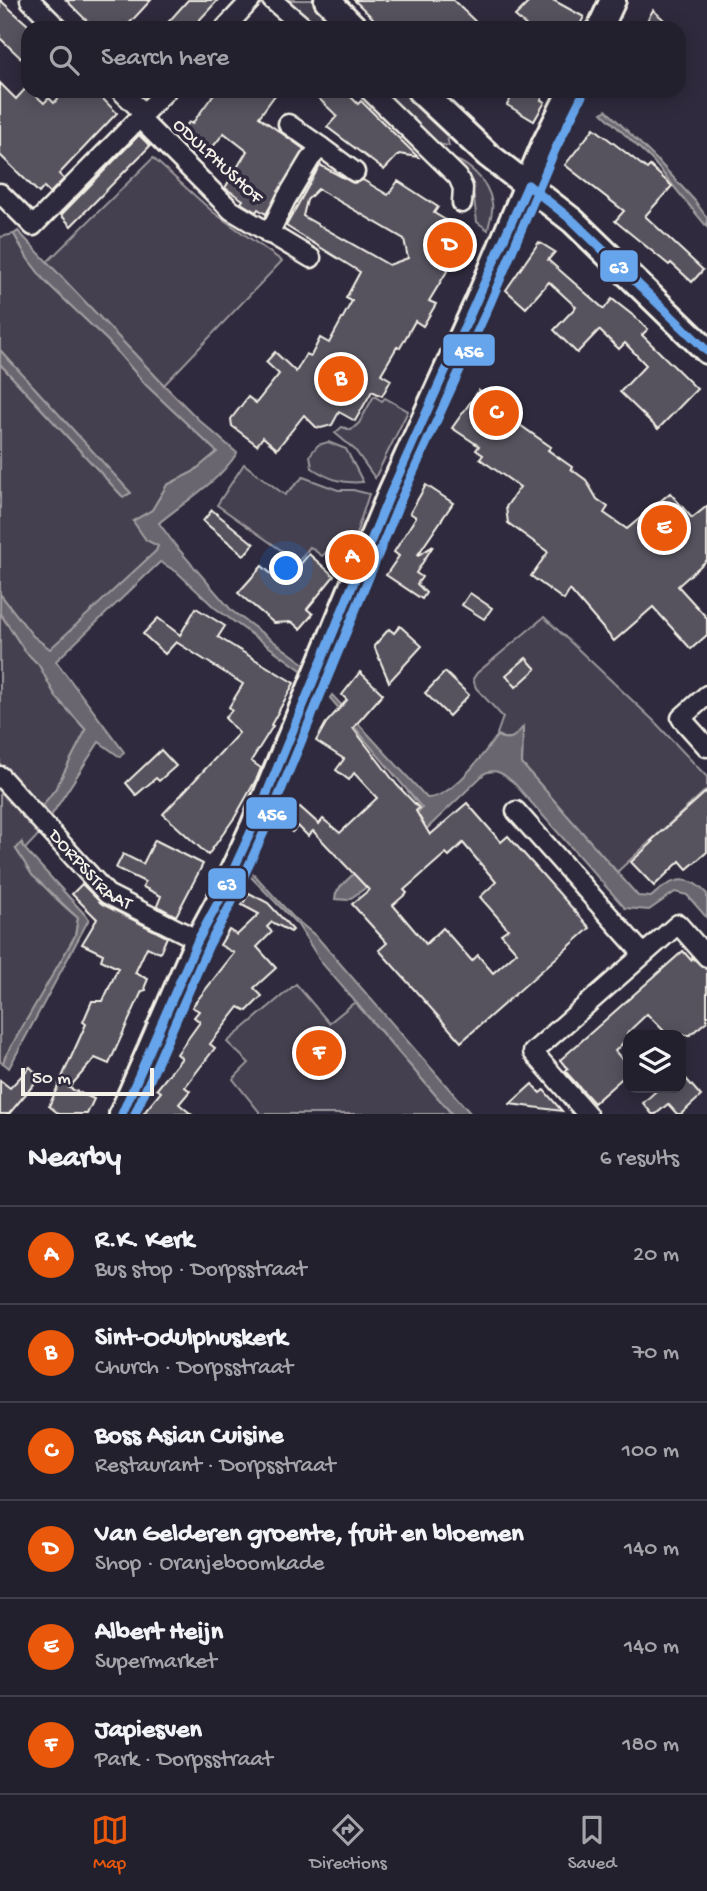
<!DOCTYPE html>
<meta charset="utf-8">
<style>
:root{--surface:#23202e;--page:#2b2836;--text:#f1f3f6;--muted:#a3a3aa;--line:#403e4a;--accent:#ea580c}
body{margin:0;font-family:"Gochi Hand",sans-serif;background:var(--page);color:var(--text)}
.controls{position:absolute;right:21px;bottom:21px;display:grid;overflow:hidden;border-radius:14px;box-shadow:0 4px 18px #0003}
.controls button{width:63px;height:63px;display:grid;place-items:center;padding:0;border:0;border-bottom:2px solid var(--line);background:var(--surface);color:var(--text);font:35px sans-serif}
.scale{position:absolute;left:21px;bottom:18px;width:133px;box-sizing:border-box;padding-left:7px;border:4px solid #f4f1e8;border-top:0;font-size:19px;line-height:24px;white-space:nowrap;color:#f4f1e8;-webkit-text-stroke:5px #2f2a3d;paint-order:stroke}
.you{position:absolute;left:287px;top:569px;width:24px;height:24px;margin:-18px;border:5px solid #fff;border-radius:50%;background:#1a73e8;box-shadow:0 0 0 10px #1a73e833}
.badge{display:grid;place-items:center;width:46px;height:46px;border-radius:50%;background:var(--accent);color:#fff;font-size:23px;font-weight:700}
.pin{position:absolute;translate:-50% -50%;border:4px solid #fff;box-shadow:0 2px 7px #0006}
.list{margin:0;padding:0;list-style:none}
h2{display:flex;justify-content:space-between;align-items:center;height:91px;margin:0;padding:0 28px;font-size:30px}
h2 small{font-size:23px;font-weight:400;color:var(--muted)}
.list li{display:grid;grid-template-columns:46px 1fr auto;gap:21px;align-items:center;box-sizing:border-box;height:98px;padding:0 28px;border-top:2px solid var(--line)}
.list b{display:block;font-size:26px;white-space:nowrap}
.list p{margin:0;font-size:23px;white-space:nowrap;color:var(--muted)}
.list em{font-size:23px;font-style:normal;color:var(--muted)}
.icon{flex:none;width:38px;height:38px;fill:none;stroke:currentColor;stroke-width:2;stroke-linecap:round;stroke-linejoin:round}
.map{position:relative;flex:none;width:707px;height:1114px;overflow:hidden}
.search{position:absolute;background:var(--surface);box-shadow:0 4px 18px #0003;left:21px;right:21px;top:21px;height:77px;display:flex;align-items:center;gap:18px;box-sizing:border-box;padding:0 24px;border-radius:21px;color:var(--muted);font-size:26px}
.sheet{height:679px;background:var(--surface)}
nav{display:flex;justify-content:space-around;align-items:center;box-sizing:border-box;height:98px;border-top:2px solid var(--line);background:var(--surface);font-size:19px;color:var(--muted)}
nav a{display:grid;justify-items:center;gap:4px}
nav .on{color:var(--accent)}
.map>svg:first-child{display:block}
.green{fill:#454050;stroke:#9c989c;stroke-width:2}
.water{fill:#6a6670;stroke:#a19ea0;stroke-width:2}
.building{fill:#56525f;stroke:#f4f1e8;stroke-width:2;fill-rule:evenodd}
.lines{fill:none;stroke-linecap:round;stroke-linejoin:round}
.street-casing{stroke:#f4f1e8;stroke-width:23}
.secondary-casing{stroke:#f4f1e8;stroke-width:30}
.street{stroke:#2f2a3d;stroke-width:18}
.secondary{stroke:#2f2a3d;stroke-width:24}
.bus-1-casing{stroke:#2f2a3d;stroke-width:14}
.bus-2-casing{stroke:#2f2a3d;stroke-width:14}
.bus-1{stroke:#66a4eb;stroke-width:9}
.bus-2{stroke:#66a4eb;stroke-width:9}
.labels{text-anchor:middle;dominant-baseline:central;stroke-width:7;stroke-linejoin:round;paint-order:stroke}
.street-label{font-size:19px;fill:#f4f1e8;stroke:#2f2a3d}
.line-badge{stroke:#2f2a3d;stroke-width:2.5}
.badge-label{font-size:19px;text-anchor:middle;font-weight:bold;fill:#fff}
</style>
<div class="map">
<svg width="707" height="1114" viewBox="0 0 707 1114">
<rect width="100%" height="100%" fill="#2f2a3d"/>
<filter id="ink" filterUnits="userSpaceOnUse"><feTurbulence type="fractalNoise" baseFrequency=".0143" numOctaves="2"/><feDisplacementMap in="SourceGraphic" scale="14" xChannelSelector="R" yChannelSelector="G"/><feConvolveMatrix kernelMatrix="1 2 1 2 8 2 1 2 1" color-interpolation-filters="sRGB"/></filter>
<g filter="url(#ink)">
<g class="green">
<polygon points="283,0 317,0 347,28 312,28"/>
<polygon points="377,91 405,91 446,132 449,146 432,143"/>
<path d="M443,156C466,160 488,179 492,203C494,211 489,222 488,230L477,222L472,182Z"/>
<polygon points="153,158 213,212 282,261 164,385 47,262"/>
<polygon points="14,234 28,259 45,281 108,341 146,385 217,452 193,472 167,485 152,510 133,521 158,546 156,551 50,650 33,636 0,594 0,364 123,497 130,493 0,350 0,237"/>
<polygon points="374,396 382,401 385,398 408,411 375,478 355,450 335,433 342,427 351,430 359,423"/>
<path d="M328,442L346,449L363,482C342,484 329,479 312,468L310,455L318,445Z"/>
<polygon points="244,464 285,495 303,477 338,490 353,490 369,494 346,565 328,551 322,556 310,547 298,562 217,505"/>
<polygon points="0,613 25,651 39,665 56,697 86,730 56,788 40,809 0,766"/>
<polygon points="544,617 653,720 707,777 707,789 617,872 522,764 523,728 513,738 503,738 497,734 503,717 476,688 473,679 477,673"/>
<path d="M0,780L44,829L25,849H16C33,876 53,898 78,918L75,936L3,1063L0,1062Z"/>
<polygon points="296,984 329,1023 355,1002 452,1114 261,1114 233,1079 249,1063 227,1042"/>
</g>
<g class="water">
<polygon points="606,110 659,162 695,201 707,218 707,227 652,160 602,113"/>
<path d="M18,231L164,385L199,420L237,453C218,483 185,501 159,523L175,545L232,611L306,665L304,672L215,608L177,572L160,562L56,661L124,752L120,757L99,742L49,819L40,809L56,788L86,730L56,697L39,665L25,651L0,613V594L33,636L50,649L156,551L158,546L146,540L133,521L152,510L167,485L193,472L217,452L146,385L108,341L45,281L28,259L14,234Z"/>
<polygon points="0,350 131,493 123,497 0,364"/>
<path d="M332,695L427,798C454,797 482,755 497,736C510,742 515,737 523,727L522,764L638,896L651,897C670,879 687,872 707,894V918L687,895L675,892L649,910L625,908L514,783C504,775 498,768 485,773L364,889L348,900L335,899L336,893L341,886L422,808L336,705L330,698Z"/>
<polygon points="22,842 23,847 89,919 9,1068 3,1063 5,1057 75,936 78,918 32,875 16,849"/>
<polygon points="249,869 293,917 317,937 471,1114 452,1114 321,962 298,925 247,873"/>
</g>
<g class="building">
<polygon points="0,0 28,25 28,65 0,38"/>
<polygon points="66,0 151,0 125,28 94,28"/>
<polygon points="188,0 218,0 192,28 163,28"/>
<polygon points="354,0 453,0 482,28 383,28"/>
<polygon points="531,0 553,0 584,17 578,28 529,28 515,16"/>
<polygon points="653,10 673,28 643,28"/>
<polygon points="0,83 16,99 27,87 28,91 31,91 44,103 49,98 54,103 65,91 95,91 117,113 59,174 64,179 50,193 44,187 39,193 0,155"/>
<polygon points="216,91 278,91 259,117 304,149 266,214 258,209 256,212 241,203 243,200 225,188 247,151 224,133 208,153 181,133 189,122 192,124"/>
<polygon points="311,91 345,91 358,104 361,101 418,157 399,154 384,170 327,127 337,116"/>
<polygon points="515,91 546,91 541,100 545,102 534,121 507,105"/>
<polygon points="594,128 647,169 650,166 672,186 645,216 703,270 692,282 671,263 669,265 615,221 624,211 565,165"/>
<polygon points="139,135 150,146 71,226 61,215"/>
<path d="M320,165L353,183L363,180L388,195L398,181L438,207L434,213L474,237L460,260L455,258L429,301L436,304L423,326L415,321L400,348L397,347L381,374L391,380L382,396L372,391L355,421L339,412L332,425L321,428L316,427L304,415L277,449L263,437L257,445L232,426L231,419L248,397L256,403L279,374L266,362L275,352L296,372L306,354L311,356L320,338L329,343L352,301L346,298L360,272L286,226ZM318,189L404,239L408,258L389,265L303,216L307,200Z"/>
<polygon points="539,242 555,252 548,260 604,309 612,299 635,317 648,329 642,335 697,389 658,429 620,392 646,365 625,343 619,349 599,330 577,353 554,330 576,307 549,282 526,308 506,290"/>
<polygon points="479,390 494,400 499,394 517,407 510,418 551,447 548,450 572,467 571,469 586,480 597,499 608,507 604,513 627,529 670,493 692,518 707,506 707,560 678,586 707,618 707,635 691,649 653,607 614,641 570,590 564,600 531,576 548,552 508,523 506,507 520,487 480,459 483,455 476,450 479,446 452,428"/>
<polygon points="426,485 453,503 417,556 433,546 416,573 422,577 417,584 426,593 422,599 386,575 399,556 394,552 416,517 410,513"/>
<polygon points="212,510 254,544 244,555 203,521"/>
<polygon points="309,554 334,576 307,609 313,614 300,629 292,622 274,623 238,593 262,566 276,578 291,561 298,567"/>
<polygon points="470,593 492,608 484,619 462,605"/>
<polygon points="196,608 225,626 218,637 294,683 271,725 273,726 251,761 261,768 257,778 235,817 208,855 163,814 239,733 225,718 232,710 229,707 243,684 176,642 165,654 143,634 158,618 180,635"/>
<polygon points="400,626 422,646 389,682 374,646 389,629 394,633"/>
<polygon points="526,658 536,669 516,687 506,675"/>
<path d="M360,672L383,694L353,728L397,785L419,808L416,811L430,835L467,803L501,842L508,836L590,928L461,1042L379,950L387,943L352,904L369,890L313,831L308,836L298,826L292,832L280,821L290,810L294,813L300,807L319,824L323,819L340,833L377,798L354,773L349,780L336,770L344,759L316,741L326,723L347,700L342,695ZM463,843L496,882L480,897L508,929L501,934L517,952L493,973L478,955L472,961L443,928L426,944L393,905L407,893L404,890L446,853L449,856Z"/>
<polygon points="445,672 469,695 449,716 425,693"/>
<polygon points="161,750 176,766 159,781 156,778 136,795 126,783"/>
<polygon points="707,791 707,852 687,869 680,861 654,886 631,862 653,842 651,841"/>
<polygon points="155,840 203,864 176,916 157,906 161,896 143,887 145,882 116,868 123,854 143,864"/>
<polygon points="82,884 102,904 167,937 160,953 147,947 135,973 148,979 145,986 146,990 142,991 109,1064 95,1058 69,1088 94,1099 87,1114 59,1114 49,1106 86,1024 83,1022 92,1001 103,1001 118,968 101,960 103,954 82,944 97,919 72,894"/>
<polygon points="249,893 268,903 293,930 291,932 272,922 267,927 272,932 257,947 276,968 254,988 262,996 247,1011 239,1007 210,1044 215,1048 185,1087 190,1091 179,1104 191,1114 143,1114 161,1092 157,1089 182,1058 177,1054 200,1022 194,1017 199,1011 192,1007 234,953 220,945 229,930 237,935 259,914 242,905"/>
<polygon points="683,951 691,960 693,958 707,970 707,1021 690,1035 668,1035 647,1014 627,1033 628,1038 615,1051 628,1066 628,1073 594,1103 565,1071 568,1069 560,1060"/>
<polygon points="30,1067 40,1077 9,1114 0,1114 0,1080 10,1088"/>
<polygon points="681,1073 701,1096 681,1114 677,1114 668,1104 656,1114 652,1114 643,1103 656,1091 654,1088 681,1088"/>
<polygon points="532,1084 540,1093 544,1090 562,1111 510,1104"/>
</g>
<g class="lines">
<defs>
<g id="street">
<polyline points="30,0 58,28"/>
<polyline points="272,0 305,28"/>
<polyline points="225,28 251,0"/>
<polyline points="121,91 144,113"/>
<polyline points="370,91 458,177 463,188 462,203"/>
<polyline points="139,118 231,210 311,258"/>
<polyline points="288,124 321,147"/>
<polyline points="0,193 33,226 166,91"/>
<polyline points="269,234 286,199 310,159 321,147 355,172"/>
<polyline points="707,695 681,718 707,747"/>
<path id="s1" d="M0,776L107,894L198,940"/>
<polyline points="516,811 643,954"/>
<polyline points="587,1114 533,1052 678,924 707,957"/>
</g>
<g id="secondary">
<polyline points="327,0 355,28"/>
<polyline points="600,28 613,0"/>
<polyline points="420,91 488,155 573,221 707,351"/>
<polyline points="122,1114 198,940 220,899 253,827 391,492 478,301 544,145 571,91"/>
</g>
</defs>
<use href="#street" class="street-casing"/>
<use href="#secondary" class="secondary-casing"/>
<use href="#street" class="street"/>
<use href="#secondary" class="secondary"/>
<defs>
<g id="bus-1">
<polyline points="528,185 573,221 707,351"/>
<polyline points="122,1114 198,940 220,899 253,827 391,492 528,185"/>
</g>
<polyline id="bus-2" points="135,1114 209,945 231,904 264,832 402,497 489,306 555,150 582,96"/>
</defs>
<use href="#bus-1" class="bus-1-casing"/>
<use href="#bus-2" class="bus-2-casing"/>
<use href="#bus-1" class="bus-1"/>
<use href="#bus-2" class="bus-2"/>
</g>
</g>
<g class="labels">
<g class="street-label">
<text transform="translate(217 162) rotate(43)">ODULPHUSHOF</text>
<text stroke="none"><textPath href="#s1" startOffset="131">DORPSSTRAAT</textPath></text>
</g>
</g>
<g class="line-badge">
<rect x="599" y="249" width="40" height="34" rx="7" fill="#66a4eb"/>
<rect x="442" y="333" width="54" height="34" rx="7" fill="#66a4eb"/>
<rect x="245" y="796" width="53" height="34" rx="7" fill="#66a4eb"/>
<rect x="207" y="867" width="40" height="33" rx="7" fill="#66a4eb"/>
</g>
<g class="badge-label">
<text x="619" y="273">63</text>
<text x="469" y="357">456</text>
<text x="272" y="820">456</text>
<text x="227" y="890">63</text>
</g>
</svg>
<div class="controls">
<button><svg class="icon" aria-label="layers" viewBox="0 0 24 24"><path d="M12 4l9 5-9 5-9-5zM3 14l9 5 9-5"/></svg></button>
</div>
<div class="scale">50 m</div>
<div class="you"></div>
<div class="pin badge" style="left:352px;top:557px">A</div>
<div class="pin badge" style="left:341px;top:379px">B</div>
<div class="pin badge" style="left:496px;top:413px">C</div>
<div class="pin badge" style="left:450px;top:245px">D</div>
<div class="pin badge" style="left:664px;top:528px">E</div>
<div class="pin badge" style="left:319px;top:1053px">F</div>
<div class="search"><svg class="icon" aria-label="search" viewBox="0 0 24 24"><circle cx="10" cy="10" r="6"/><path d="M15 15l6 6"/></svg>Search here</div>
</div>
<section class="sheet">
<h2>Nearby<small>6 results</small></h2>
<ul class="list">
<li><span class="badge">A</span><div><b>R.K. Kerk</b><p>Bus stop · Dorpsstraat</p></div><em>20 m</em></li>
<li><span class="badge">B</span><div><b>Sint-Odulphuskerk</b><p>Church · Dorpsstraat</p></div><em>70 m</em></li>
<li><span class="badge">C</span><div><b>Boss Asian Cuisine</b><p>Restaurant · Dorpsstraat</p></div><em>100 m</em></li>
<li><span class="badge">D</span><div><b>Van Gelderen groente, fruit en bloemen</b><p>Shop · Oranjeboomkade</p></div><em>140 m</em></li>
<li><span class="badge">E</span><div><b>Albert Heijn</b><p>Supermarket</p></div><em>140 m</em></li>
<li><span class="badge">F</span><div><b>Japiesven</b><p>Park · Dorpsstraat</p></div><em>180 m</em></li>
</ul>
</section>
<nav>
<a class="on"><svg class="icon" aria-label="map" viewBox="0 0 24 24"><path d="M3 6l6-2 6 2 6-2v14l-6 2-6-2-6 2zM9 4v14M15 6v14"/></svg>Map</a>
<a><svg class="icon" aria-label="directions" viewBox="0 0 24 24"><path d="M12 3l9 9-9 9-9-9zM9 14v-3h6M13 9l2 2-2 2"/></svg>Directions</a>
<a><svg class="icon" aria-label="saved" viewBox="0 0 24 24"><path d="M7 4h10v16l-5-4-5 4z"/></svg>Saved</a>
</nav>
